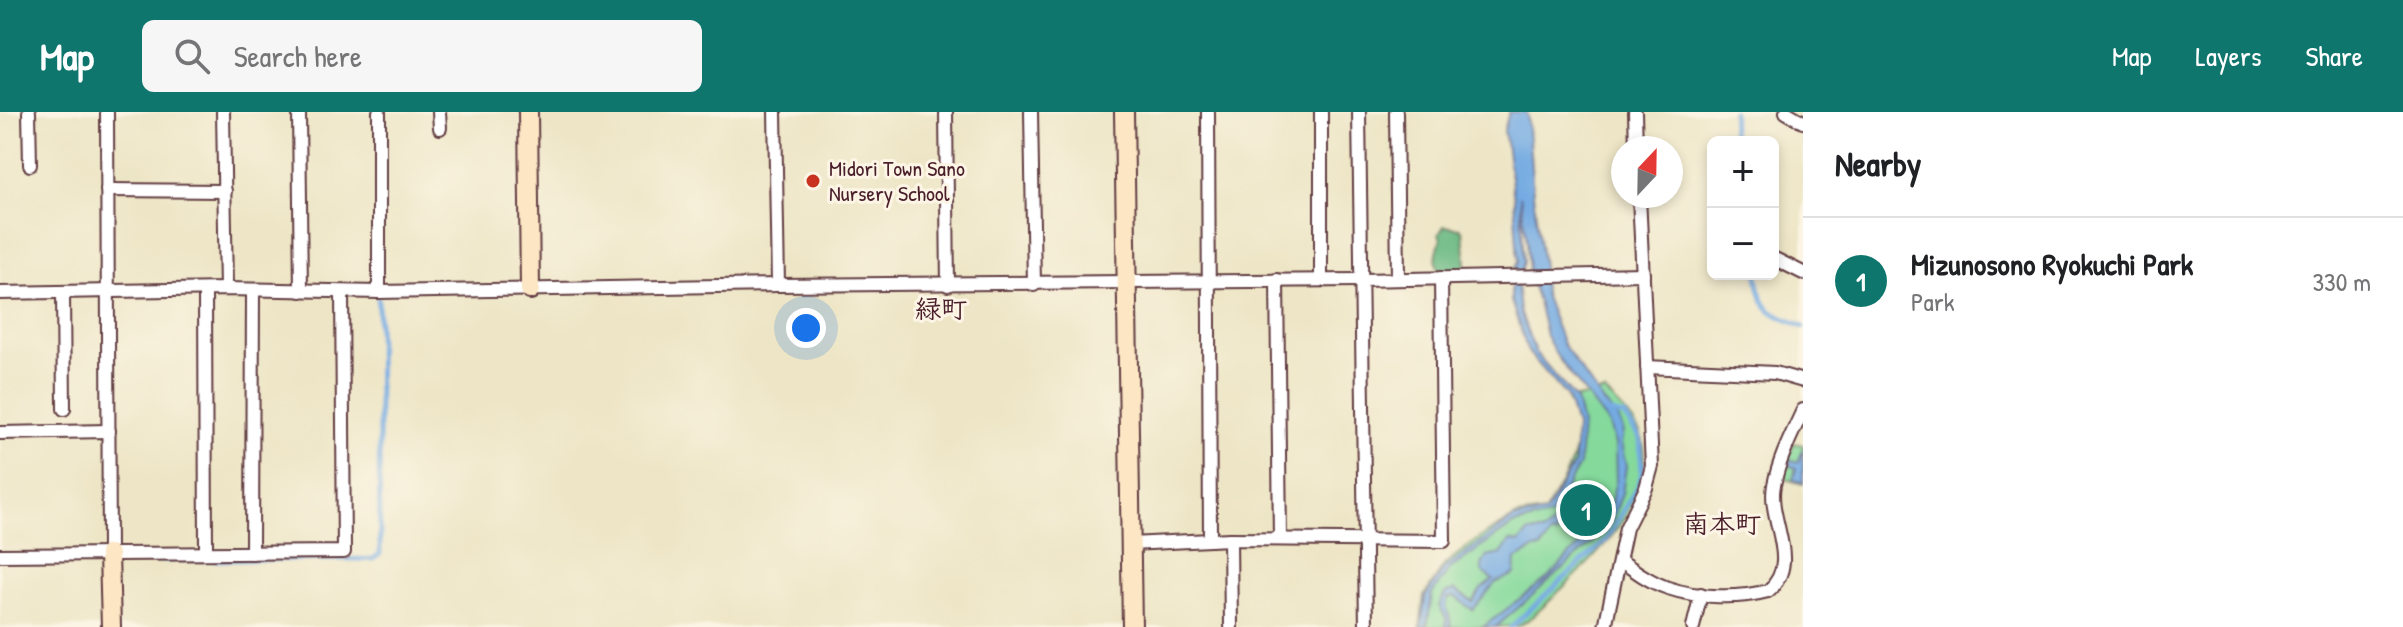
<!DOCTYPE html>
<meta charset="utf-8">
<style>
:root{--surface:#fff;--page:#f6f6f6;--text:#202124;--muted:#757577;--line:#e0e0e0;--accent:#0f766e}
body{margin:0;font-family:"Patrick Hand","Klee One",sans-serif;background:var(--page);color:var(--text)}
.controls{position:absolute;right:24px;top:24px;display:grid;overflow:hidden;border-radius:12px;box-shadow:0 4px 12px #0003}
.controls button{width:72px;height:72px;display:grid;place-items:center;padding:0;border:0;border-bottom:2px solid var(--line);background:var(--surface);color:var(--text);font:40px sans-serif}
.compass{position:absolute;left:1611px;top:24px;width:72px;height:72px;border-radius:50%;background:var(--surface);box-shadow:0 4px 12px #0003;rotate:22deg}
.you{position:absolute;left:806px;top:216px;width:28px;height:28px;margin:-20px;border:6px solid #fff;border-radius:50%;background:#1a73e8;box-shadow:0 0 0 12px #1a73e833}
.badge{display:grid;place-items:center;width:52px;height:52px;border-radius:50%;background:var(--accent);color:#fff;font-size:26px;font-weight:700}
.pin{position:absolute;translate:-50% -50%;border:4px solid #fff;box-shadow:0 2px 8px #0006}
.list{margin:0;padding:0;list-style:none}
h2{display:flex;justify-content:space-between;align-items:center;height:104px;margin:0;padding:0 32px;font-size:34px}
h2 small{font-size:26px;font-weight:400;color:var(--muted)}
.list li{display:grid;grid-template-columns:52px 1fr auto;gap:24px;align-items:center;box-sizing:border-box;height:128px;padding:0 32px;border-top:2px solid var(--line)}
.list b{display:block;font-size:30px;white-space:nowrap}
.list p{margin:0;font-size:26px;white-space:nowrap;color:var(--muted)}
.list em{font-size:26px;font-style:normal;color:var(--muted)}
.icon{flex:none;width:44px;height:44px;fill:none;stroke:currentColor;stroke-width:2;stroke-linecap:round;stroke-linejoin:round}
.map{position:relative;flex:none;width:1803px;height:515px;overflow:hidden}
header{display:flex;align-items:center;gap:48px;box-sizing:border-box;height:112px;padding:0 40px;background:var(--accent);color:#fff}
header strong{font-size:38px}
nav{display:flex;gap:44px;margin-inline-start:auto;font-size:28px}
.search{width:560px;height:72px;background:var(--page);display:flex;align-items:center;gap:20px;box-sizing:border-box;padding:0 28px;border-radius:12px;color:var(--muted);font-size:30px}
main{display:flex}
aside{flex:1;background:var(--surface)}
.map>svg:first-child{display:block}
.green{fill:#84d99b;stroke:#677c63;stroke-width:2}
.forest{fill:#6bb983;stroke:#5a6c57;stroke-width:2}
.water{fill:#73aae2;stroke:#5e6486;stroke-width:2}
.lines{fill:none;stroke-linecap:round;stroke-linejoin:round}
.stream{stroke:#73aae2;stroke-width:5}
.street-casing{stroke:#623d42;stroke-width:16}
.secondary-casing{stroke:#623d42;stroke-width:22}
.street{stroke:#fff;stroke-width:12}
.secondary{stroke:#fce6c4;stroke-width:18}
.poi-dot{fill:#c8321e;stroke:#fcf5e5;stroke-width:3}
.labels{text-anchor:middle;dominant-baseline:central;stroke-width:6;stroke-linejoin:round;paint-order:stroke}
.poi-label{font-size:22px;fill:#4a1f2b;stroke:#fcf5e5;text-anchor:start}
.quarter-label{font-size:26px;font-weight:bold;fill:#4a1f2b;stroke:#fcf5e5}
</style>
<header>
<strong>Map</strong>
<div class="search"><svg class="icon" aria-label="search" viewBox="0 0 24 24"><circle cx="10" cy="10" r="6"/><path d="M15 15l6 6"/></svg>Search here</div>
<nav><a>Map</a><a>Layers</a><a>Share</a></nav>
</header>
<main>
<div class="map">
<svg width="1803" height="515" viewBox="0 0 1803 515">
<rect width="100%" height="100%" fill="#fcf5e5"/>
<filter id="ink" filterUnits="userSpaceOnUse"><feTurbulence type="fractalNoise" baseFrequency=".0125" numOctaves="2"/><feDisplacementMap in="SourceGraphic" scale="16" xChannelSelector="R" yChannelSelector="G"/><feConvolveMatrix kernelMatrix="1 2 1 2 8 2 1 2 1" color-interpolation-filters="sRGB"/></filter>
<filter id="wash" filterUnits="userSpaceOnUse"><feTurbulence type="fractalNoise" baseFrequency=".006" numOctaves="4" result="noise"/><feDisplacementMap in="SourceGraphic" scale="32" xChannelSelector="R" yChannelSelector="G"/><feGaussianBlur stdDeviation="1.8" result="paint"/><feColorMatrix in="noise" values="0 0 0 0 0 0 0 0 0 0 0 0 0 0 0 0 0 1.4 0 .05"/><feComposite in="paint" operator="in"/></filter>
<g filter="url(#wash)">
<rect width="100%" height="100%" fill="#ede5c5"/>
<g class="green">
<path d="M1605,280C1617,293 1639,311 1643,329C1656,387 1595,447 1556,482C1545,493 1532,507 1518,514C1508,515 1436,515 1420,515L1424,484L1445,452L1479,426L1517,404L1545,400C1564,367 1592,327 1567,288Z"/>
<polygon points="1794,331 1803,333 1803,372 1782,366"/>
</g>
<path class="forest" d="M1444,114L1460,116L1463,120L1466,152L1460,160H1440C1433,150 1437,137 1441,127L1439,122Z"/>
<g class="water">
<polygon points="1509,0 1527,0 1533,82 1543,154 1544,182 1563,232 1604,291 1618,306 1623,318 1621,332 1626,354 1622,382 1612,408 1602,422 1496,515 1483,515 1549,465 1591,421 1602,414 1608,401 1616,369 1615,332 1609,313 1556,243 1546,224 1538,189 1529,165 1527,129 1520,84 1524,150 1517,171 1520,199 1535,240 1576,288 1582,312 1579,353 1551,404 1513,413 1450,457 1432,482 1427,515 1421,515 1425,485 1444,456 1513,407 1545,401 1574,352 1576,314 1567,285 1528,240 1511,189 1511,163 1518,150 1514,86 1504,18"/>
<polygon points="1803,337 1803,371 1793,368 1796,356 1788,353 1789,348 1798,350"/>
<path d="M1559,408H1563L1556,424L1551,422L1541,437C1530,435 1525,445 1516,447L1515,462L1495,471L1473,498L1455,485L1448,486C1443,497 1453,504 1450,515H1446V506L1439,494L1445,481L1455,478L1473,490L1481,477L1493,468L1482,460V453L1486,445L1501,442L1510,429L1519,431L1529,420H1544Z"/>
</g>
<g class="lines">
<g class="stream">
<polyline points="1732,30 1733,0"/>
<path d="M1757,162C1761,202 1771,199 1803,215"/>
<polyline points="134,448 373,447 380,442 378,187"/>
<polyline points="1511,515 1605,429 1639,372 1642,360 1640,326 1624,304 1607,300"/>
</g>
</g>
</g>
<g filter="url(#ink)">
<g class="lines">
<defs>
<g id="street">
<polyline points="29,0 30,53"/>
<polyline points="107,0 109,442"/>
<polyline points="223,0 226,177"/>
<polyline points="299,0 301,179"/>
<polyline points="379,0 379,180"/>
<polyline points="439,0 440,16"/>
<polyline points="775,0 778,173"/>
<polyline points="946,0 948,173"/>
<polyline points="1031,0 1034,173"/>
<polyline points="1208,0 1210,428"/>
<polyline points="1321,0 1321,167"/>
<polyline points="1359,0 1366,515"/>
<polyline points="1396,0 1398,167"/>
<polyline points="1635,0 1636,36"/>
<polyline points="1786,0 1803,10"/>
<polyline points="107,78 225,79"/>
<polyline points="1773,146 1803,161"/>
<polyline points="1277,168 1280,427"/>
<polyline points="205,178 206,440"/>
<polyline points="63,180 64,297"/>
<polyline points="0,181 226,177 379,180 778,173 1362,168 1643,162"/>
<polyline points="1647,255 1775,261 1803,269"/>
<polyline points="0,321 109,319"/>
<polyline points="1230,427 1231,515"/>
<polyline points="1130,432 1230,427 1444,429 1441,166"/>
<polyline points="252,441 253,179"/>
<polyline points="0,443 344,440 342,180"/>
<path d="M1620,448C1635,459 1650,470 1668,476C1697,486 1739,487 1768,479C1802,450 1767,408 1774,373C1779,347 1792,322 1803,298"/>
<polyline points="1605,515 1626,416 1646,376 1652,354 1639,84"/>
<polyline points="1693,515 1701,482"/>
</g>
<g id="secondary">
<polyline points="528,0 530,178"/>
<polyline points="1124,0 1132,515"/>
<polyline points="109,442 111,515"/>
</g>
</defs>
<use href="#street" class="street-casing"/>
<use href="#secondary" class="secondary-casing"/>
<use href="#street" class="street"/>
<use href="#secondary" class="secondary"/>
</g>
</g>
<circle class="poi-dot" cx="813" cy="69" r="8"/>
<g class="labels">
<g class="poi-label">
<text x="829" y="56">Midori Town Sano<tspan x="829" dy="25">Nursery School</tspan></text>
</g>
<g class="quarter-label">
<text x="941" y="196">緑町</text>
<text x="1722" y="411">南本町</text>
</g>
</g>
</svg>
<div class="controls">
<button>+</button>
<button>−</button>
</div>
<svg class="compass" viewBox="-18 -18 36 36"><path d="M0-13l5 13h-10z" fill="#e53935"/><path d="M0 13l5-13h-10z" fill="#757577"/></svg>
<div class="you"></div>
<div class="pin badge" style="left:1586px;top:398px">1</div>
</div>
<aside>
<h2>Nearby<small></small></h2>
<ul class="list">
<li><span class="badge">1</span><div><b>Mizunosono Ryokuchi Park</b><p>Park</p></div><em>330 m</em></li>
</ul>
</aside>
</main>
